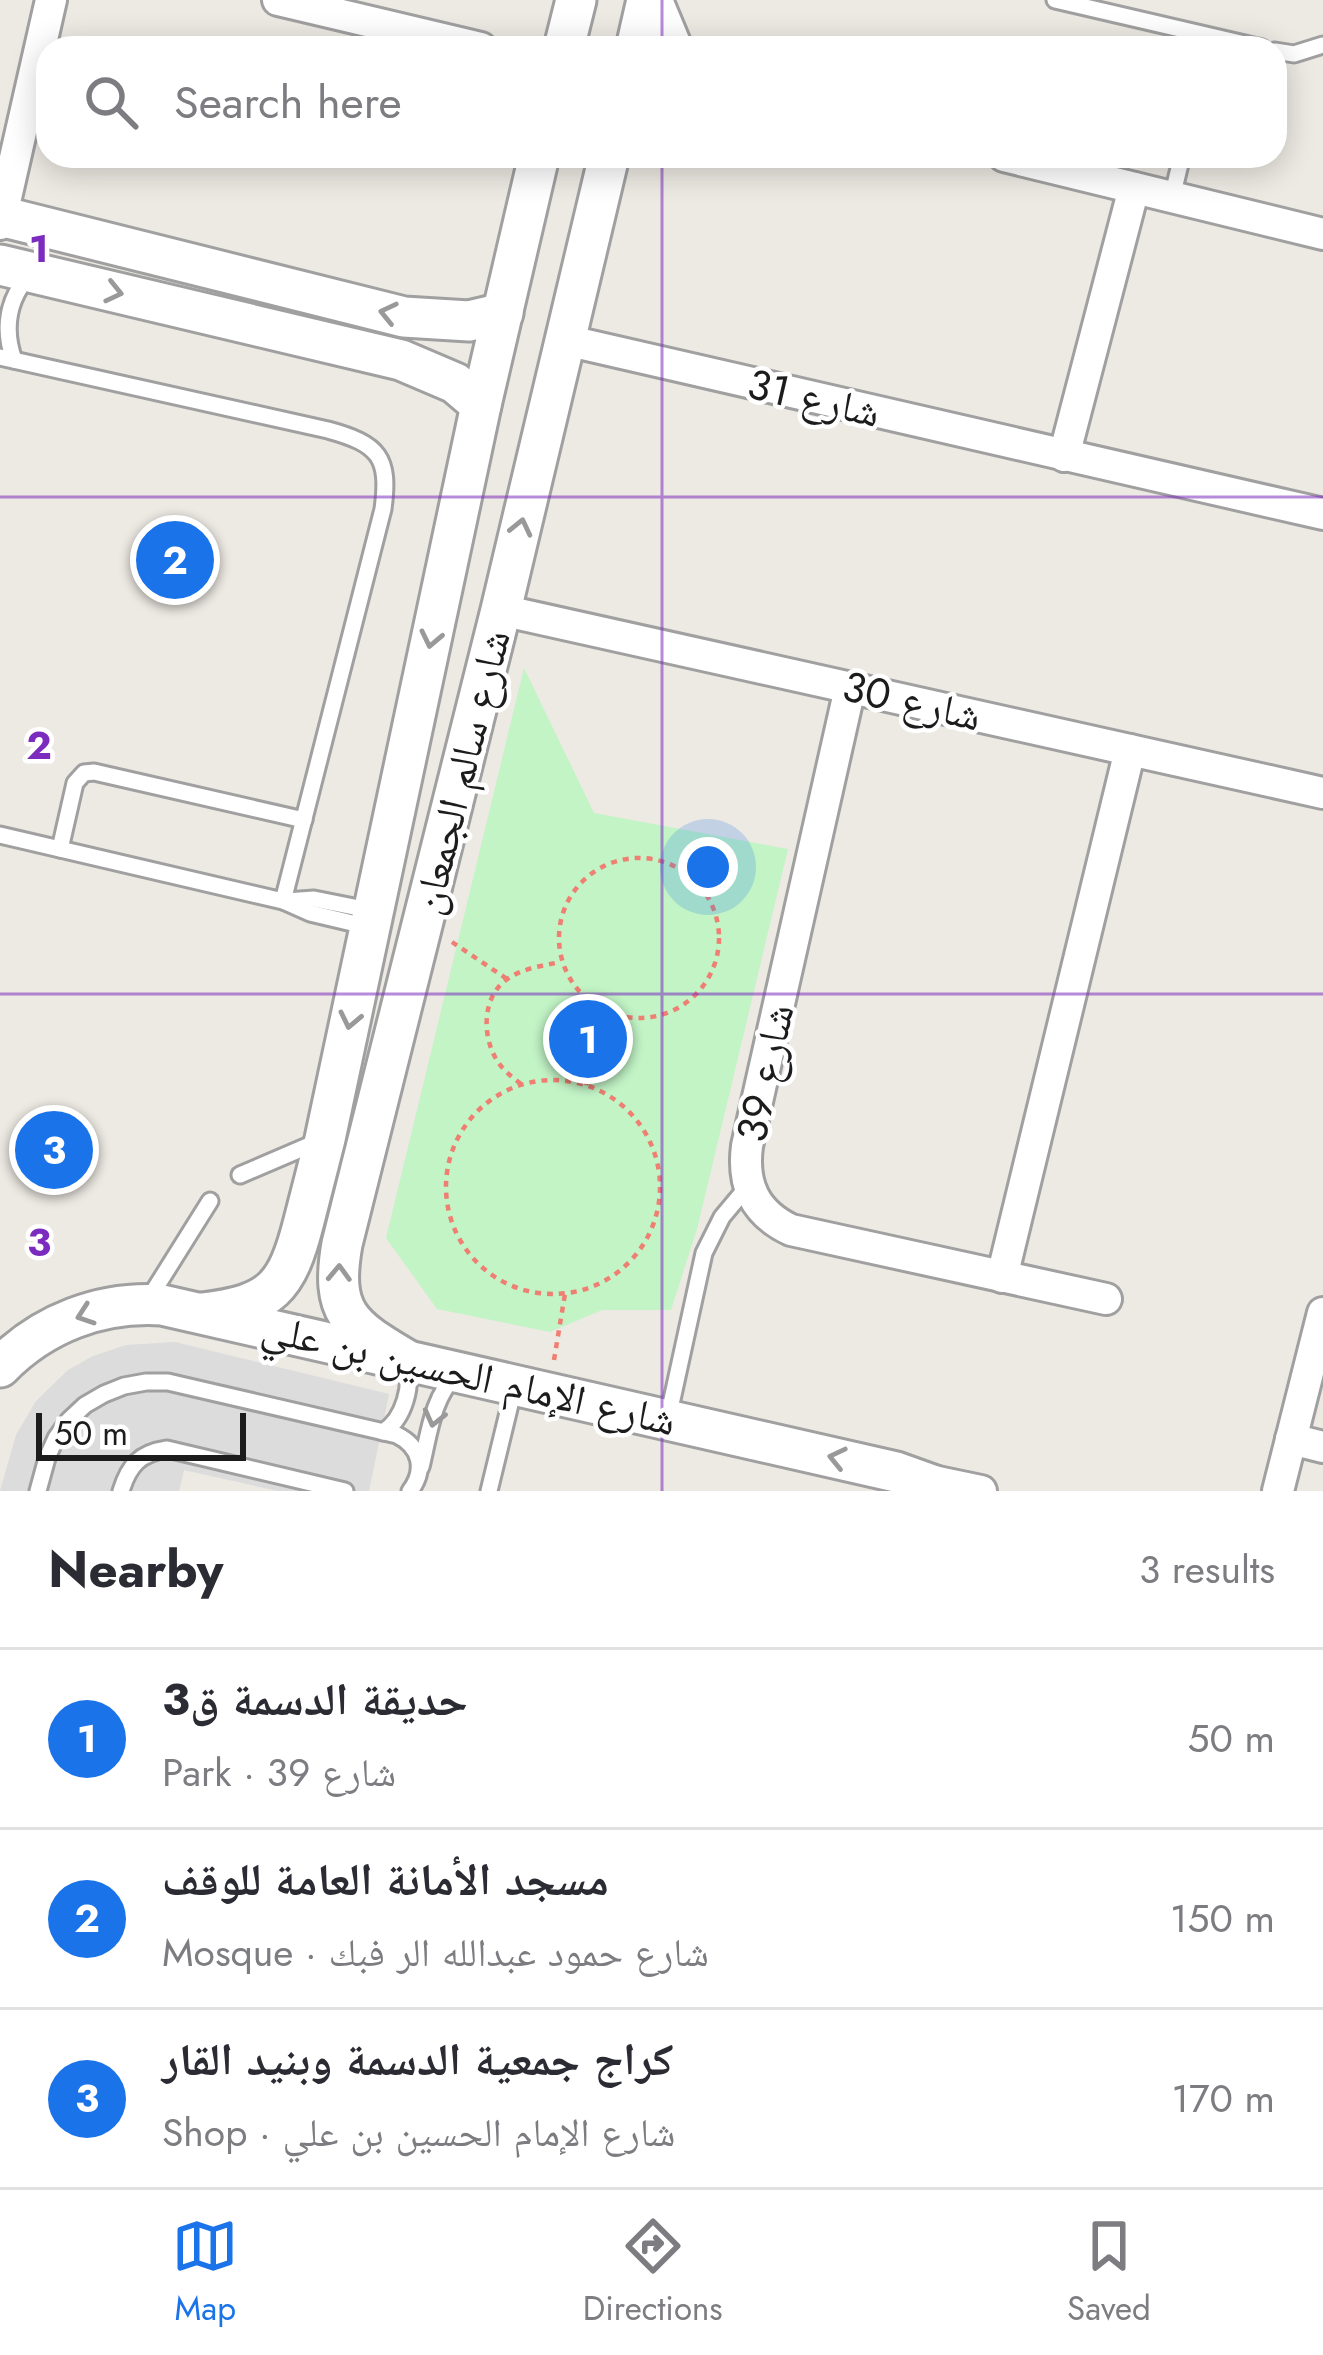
<!DOCTYPE html>
<meta charset="utf-8">
<style>
:root{--surface:#fff;--page:#f7f7f7;--text:#2b2b33;--muted:#7c7c81;--line:#e1e1e2;--accent:#1a73e8}
body{margin:0;font-family:Jost,"Noto Naskh Arabic",sans-serif;background:var(--page);color:var(--text)}
.scale{position:absolute;left:36px;bottom:30px;width:210px;box-sizing:border-box;padding-left:12px;border:6px solid #1c1c1c;border-top:0;font-size:33px;line-height:42px;white-space:nowrap;color:#1c1c1c;-webkit-text-stroke:9px #fff;paint-order:stroke}
.you{position:absolute;left:708px;top:867px;width:42px;height:42px;margin:-30px;border:9px solid #fff;border-radius:50%;background:#1a73e8;box-shadow:0 0 0 18px #1a73e833}
.badge{display:grid;place-items:center;width:78px;height:78px;border-radius:50%;background:var(--accent);color:#fff;font-size:39px;font-weight:700}
.pin{position:absolute;translate:-50% -50%;border:6px solid #fff;box-shadow:0 3px 12px #0006}
.list{margin:0;padding:0;list-style:none}
h2{display:flex;justify-content:space-between;align-items:center;height:156px;margin:0;padding:0 48px;font-size:51px}
h2 small{font-size:39px;font-weight:400;color:var(--muted)}
.list li{display:grid;grid-template-columns:78px 1fr auto;gap:36px;align-items:center;box-sizing:border-box;height:180px;padding:0 48px;border-top:3px solid var(--line)}
.list b{display:block;font-size:45px;white-space:nowrap}
.list p{margin:0;font-size:39px;white-space:nowrap;color:var(--muted)}
.list em{font-size:39px;font-style:normal;color:var(--muted)}
.icon{flex:none;width:66px;height:66px;fill:none;stroke:currentColor;stroke-width:2;stroke-linecap:round;stroke-linejoin:round}
.map{position:relative;flex:none;width:1323px;height:1491px;overflow:hidden}
.search{position:absolute;background:var(--surface);box-shadow:0 6px 30px #0003;left:36px;right:36px;top:36px;height:132px;display:flex;align-items:center;gap:30px;box-sizing:border-box;padding:0 42px;border-radius:36px;color:var(--muted);font-size:45px}
.sheet{height:696px;background:var(--surface)}
nav{display:flex;justify-content:space-around;align-items:center;box-sizing:border-box;height:168px;border-top:3px solid var(--line);background:var(--surface);font-size:33px;color:var(--muted)}
nav a{display:grid;justify-items:center;gap:6px}
nav .on{color:var(--accent)}
.map>svg:first-child{display:block}
.park{fill:#c2f4c6}
.parking{fill:#dcdcdc}
.lines{fill:none;stroke-linecap:round;stroke-linejoin:round}
.service-casing{stroke:#a0a0a0;stroke-width:21}
.minor-casing{stroke:#a0a0a0;stroke-width:36}
.tertiary-casing{stroke:#a0a0a0;stroke-width:45}
.path{stroke:#ee7f72;stroke-width:4.5;stroke-dasharray:6 6;stroke-linecap:butt}
.service{stroke:#fff;stroke-width:15}
.minor{stroke:#fff;stroke-width:30}
.tertiary{stroke:#fff;stroke-width:39}
.oneway{stroke:#999}
.grid{fill:none;stroke:#7b2cbf;stroke-width:3;stroke-opacity:0.55}
.labels{text-anchor:middle;dominant-baseline:central;stroke-width:9;stroke-linejoin:round;paint-order:stroke}
.street-label{font-size:42px;fill:#1c1c1c;stroke:#fff}
.grid-label{font-size:39px;text-anchor:middle;font-weight:bold;fill:#7b2cbf;stroke:#fff;stroke-width:9;stroke-linejoin:round;paint-order:stroke}
</style>
<div class="map">
<svg width="1323" height="1491" viewBox="0 0 1323 1491">
<rect width="100%" height="100%" fill="#ede9e3"/>
<polygon class="park" points="524,668 594,813 788,849 697,1229 671,1310 602,1310 550,1332 437,1309 386,1238"/>
<polygon class="parking" points="175,1342 389,1394 369,1491 278,1491 184,1470 179,1491 0,1491 16,1435 36,1401 68,1370 93,1356 126,1345"/>
<g class="lines">
<defs>
<g id="service">
<polyline points="1055,0 1262,48"/>
<polyline points="1275,51 1294,54 1323,45"/>
<polyline points="1172,197 1182,156"/>
<path d="M0,357L328,430C379,444 390,457 383,509L283,901"/>
<path d="M14,360C3,329 7,300 30,274"/>
<polyline points="0,835 283,901 310,913 369,927"/>
<polyline points="60,849 75,783 84,773 94,772 304,820"/>
<polyline points="286,901 314,899 369,910"/>
<polyline points="240,1175 317,1142"/>
<polyline points="148,1300 210,1201"/>
<polyline points="668,1418 704,1253 722,1217 748,1186"/>
<path d="M383,1432C404,1419 414,1384 405,1361"/>
<path d="M421,1467C429,1435 432,1397 457,1374"/>
<path d="M38,1491L47,1458L56,1438L69,1420L85,1405L104,1394L124,1386L146,1382H168L397,1435C421,1447 426,1470 410,1491"/>
<path d="M121,1491C129,1465 140,1453 167,1449L345,1491"/>
<polyline points="489,1491 514,1388"/>
</g>
<g id="minor">
<polyline points="278,0 481,48"/>
<polyline points="657,0 677,48"/>
<polyline points="1004,156 1323,234"/>
<polyline points="0,224 51,0"/>
<polyline points="565,340 1323,514"/>
<polyline points="1064,456 1134,188"/>
<polyline points="501,610 1323,793"/>
<path d="M850,688L747,1146C742,1185 755,1213 791,1230L1106,1299"/>
<polyline points="1002,1277 1130,750"/>
<polyline points="1291,1439 1323,1447"/>
<polyline points="928,1480 981,1491"/>
<polyline points="1278,1491 1323,1313"/>
</g>
<g id="tertiary">
<polyline points="564,48 576,0"/>
<polyline points="636,48 647,0"/>
<polyline points="0,216 404,317 469,321 503,313"/>
<polyline points="0,265 401,360 455,383 481,405"/>
<path d="M202,1313C272,1305 287,1288 304,1221C311,1194 318,1166 325,1139L481,405L539,156"/>
<path d="M405,1359C349,1326 330,1312 342,1244L501,610L609,156"/>
<path d="M0,1367C43,1323 101,1301 162,1305L896,1472L949,1491"/>
</g>
</defs>
<use href="#service" class="service-casing"/>
<use href="#minor" class="minor-casing"/>
<use href="#tertiary" class="tertiary-casing"/>
<g class="path">
<circle cx="639" cy="938" r="80"/>
<polyline points="452,942 507,979"/>
<circle cx="553" cy="1187" r="107"/>
<path d="M521,1084C511,1076 501,1069 495,1057C482,1033 483,997 506,980C522,968 542,966 560,962"/>
<polyline points="586,1085 610,1012"/>
<polyline points="554,1360 565,1294"/>
</g>
<use href="#service" class="service"/>
<use href="#minor" class="minor"/>
<use href="#tertiary" class="tertiary"/>
</g>
<defs><path id="oneway-chevron" d="M-2-3.5L2.5 0L-2 3.5" fill="none" stroke-width="1.6" stroke-linecap="round" stroke-linejoin="round" transform="scale(3)"/></defs>
<g class="oneway">
<use href="#oneway-chevron" transform="translate(114 292) rotate(13)"/>
<use href="#oneway-chevron" transform="translate(388 313) rotate(-167)"/>
<use href="#oneway-chevron" transform="translate(521 527) rotate(-77)"/>
<use href="#oneway-chevron" transform="translate(431 639) rotate(102)"/>
<use href="#oneway-chevron" transform="translate(350 1020) rotate(102)"/>
<use href="#oneway-chevron" transform="translate(339 1273) rotate(-88)"/>
<use href="#oneway-chevron" transform="translate(85 1315) rotate(161)"/>
<use href="#oneway-chevron" transform="translate(434 1418) rotate(104)"/>
<use href="#oneway-chevron" transform="translate(837 1458) rotate(-167)"/>
</g>
<path class="grid" d="M662,0V48M662,156V1491M0,497H1323M0,994H1323"/>
<g class="labels">
<g class="street-label">
<text transform="translate(814 398) rotate(13)">شارع 31</text>
<text transform="translate(912 701) rotate(13)">شارع 30</text>
<text transform="translate(461 772) rotate(-76)">شارع سالم الجمعان</text>
<text transform="translate(765 1073) rotate(-78)">شارع 39</text>
<text transform="translate(469 1374) rotate(13)">شارع الإمام الحسين بن علي</text>
</g>
</g>
<g class="grid-label">
<text x="39" y="262">1</text>
<text x="39" y="759">2</text>
<text x="39" y="1256">3</text>
</g>
</svg>
<div class="scale">50 m</div>
<div class="you"></div>
<div class="pin badge" style="left:588px;top:1039px">1</div>
<div class="pin badge" style="left:175px;top:560px">2</div>
<div class="pin badge" style="left:54px;top:1150px">3</div>
<div class="search"><svg class="icon" aria-label="search" viewBox="0 0 24 24"><circle cx="10" cy="10" r="6"/><path d="M15 15l6 6"/></svg>Search here</div>
</div>
<section class="sheet">
<h2>Nearby<small>3 results</small></h2>
<ul class="list">
<li><span class="badge">1</span><div><b>حديقة الدسمة ق3</b><p>Park · شارع 39</p></div><em>50 m</em></li>
<li><span class="badge">2</span><div><b>مسجد الأمانة العامة للوقف</b><p>Mosque · شارع حمود عبدالله الر فبك</p></div><em>150 m</em></li>
<li><span class="badge">3</span><div><b>كراج جمعية الدسمة وبنيد القار</b><p>Shop · شارع الإمام الحسين بن علي</p></div><em>170 m</em></li>
</ul>
</section>
<nav>
<a class="on"><svg class="icon" aria-label="map" viewBox="0 0 24 24"><path d="M3 6l6-2 6 2 6-2v14l-6 2-6-2-6 2zM9 4v14M15 6v14"/></svg>Map</a>
<a><svg class="icon" aria-label="directions" viewBox="0 0 24 24"><path d="M12 3l9 9-9 9-9-9zM9 14v-3h6M13 9l2 2-2 2"/></svg>Directions</a>
<a><svg class="icon" aria-label="saved" viewBox="0 0 24 24"><path d="M7 4h10v16l-5-4-5 4z"/></svg>Saved</a>
</nav>
